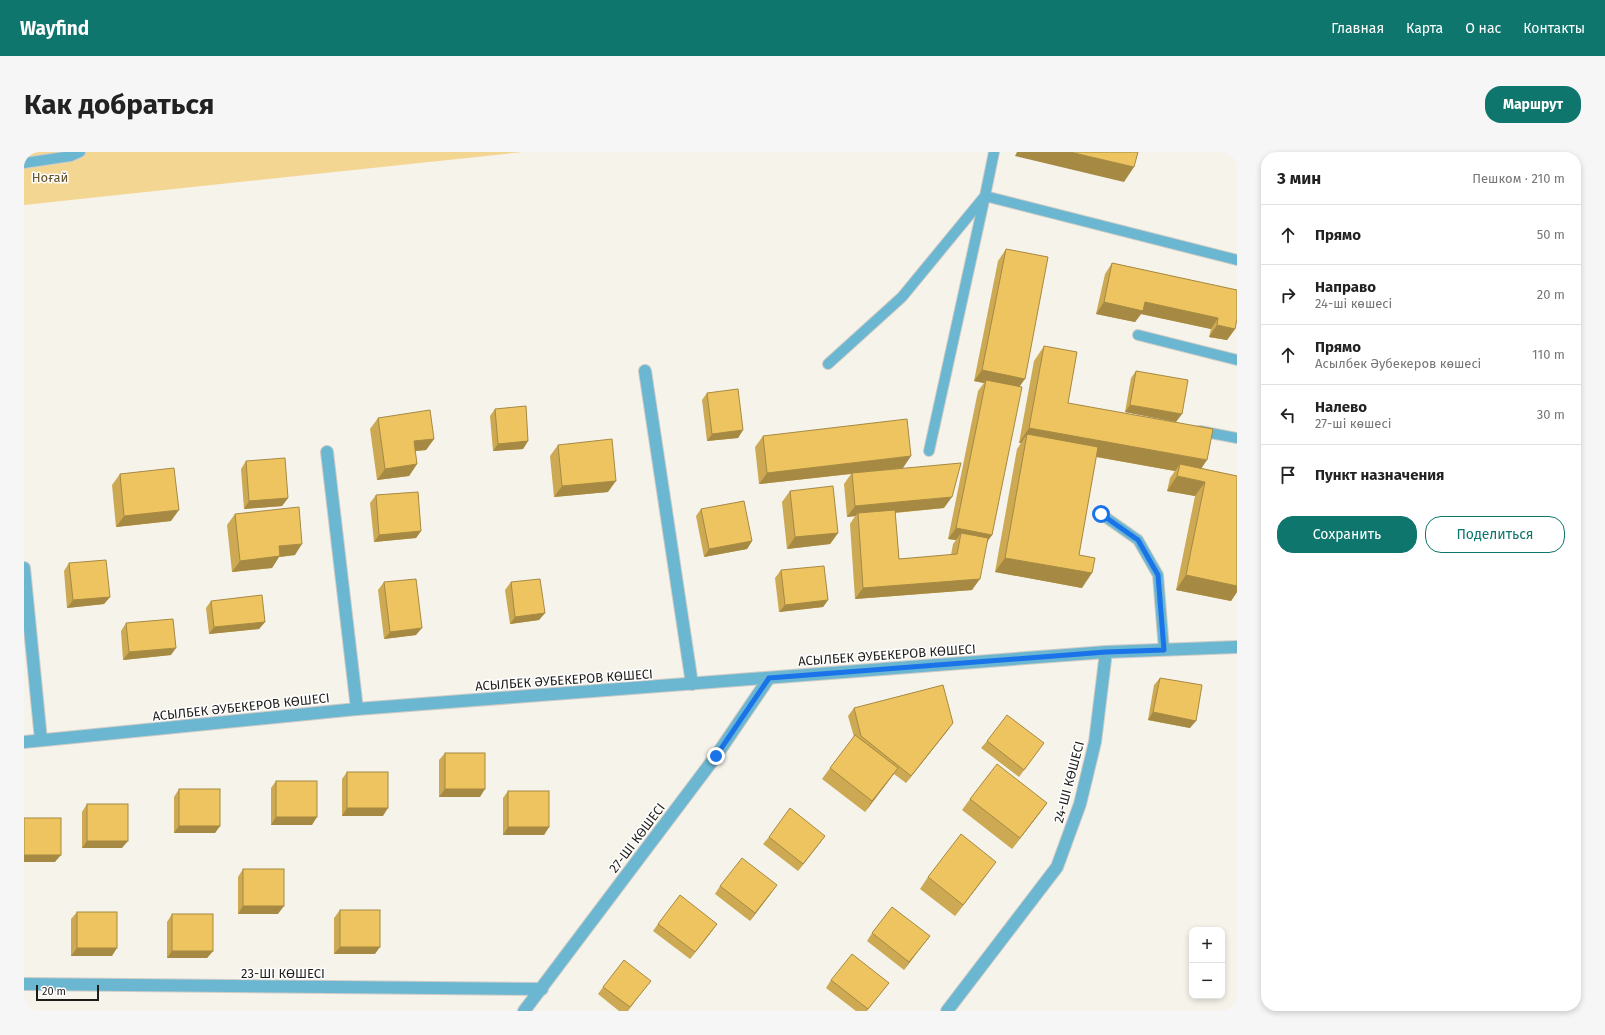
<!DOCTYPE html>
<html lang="ru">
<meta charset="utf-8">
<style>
:root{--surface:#fff;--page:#f6f6f6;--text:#222;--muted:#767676;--line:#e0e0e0;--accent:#0f766e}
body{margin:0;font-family:"Fira Sans",sans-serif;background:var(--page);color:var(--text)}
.controls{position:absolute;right:12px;bottom:12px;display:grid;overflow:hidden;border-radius:8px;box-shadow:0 2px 6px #0003}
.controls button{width:36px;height:36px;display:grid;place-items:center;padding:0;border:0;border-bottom:1px solid var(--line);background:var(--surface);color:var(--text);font:20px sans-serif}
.scale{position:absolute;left:12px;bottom:10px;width:63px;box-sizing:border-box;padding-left:4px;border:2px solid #1f1d1b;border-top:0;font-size:11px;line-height:14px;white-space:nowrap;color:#1f1d1b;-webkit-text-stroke:3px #fff;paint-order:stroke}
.stop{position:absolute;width:12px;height:12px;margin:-9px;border:3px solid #1a73e8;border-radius:50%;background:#fff}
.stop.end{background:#1a73e8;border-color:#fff;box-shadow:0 1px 4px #0008}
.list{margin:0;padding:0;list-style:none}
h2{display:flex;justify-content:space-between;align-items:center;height:52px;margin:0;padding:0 16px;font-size:17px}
h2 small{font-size:13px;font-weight:400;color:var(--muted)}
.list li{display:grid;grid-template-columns:26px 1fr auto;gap:12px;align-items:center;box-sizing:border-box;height:60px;padding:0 16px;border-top:1px solid var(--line)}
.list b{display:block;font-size:15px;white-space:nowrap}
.list p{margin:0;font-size:13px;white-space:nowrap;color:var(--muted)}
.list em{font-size:13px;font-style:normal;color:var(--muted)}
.actions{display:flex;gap:8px;padding:12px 16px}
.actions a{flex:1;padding:9px 0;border:1px solid var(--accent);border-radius:16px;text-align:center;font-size:14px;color:var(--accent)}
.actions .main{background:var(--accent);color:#fff}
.icon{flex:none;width:22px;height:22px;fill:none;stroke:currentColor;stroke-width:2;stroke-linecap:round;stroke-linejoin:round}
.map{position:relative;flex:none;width:1213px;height:859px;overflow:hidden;border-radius:16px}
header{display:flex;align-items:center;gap:24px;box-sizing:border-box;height:56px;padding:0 20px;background:var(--accent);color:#fff}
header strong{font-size:19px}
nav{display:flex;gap:22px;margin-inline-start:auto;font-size:14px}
.intro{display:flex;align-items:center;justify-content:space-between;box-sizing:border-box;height:96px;padding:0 24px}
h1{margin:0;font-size:28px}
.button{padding:10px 18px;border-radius:16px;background:var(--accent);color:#fff;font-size:14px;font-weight:700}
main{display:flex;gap:24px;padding:0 24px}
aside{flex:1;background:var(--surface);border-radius:16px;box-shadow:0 2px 6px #0003}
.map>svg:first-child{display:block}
.green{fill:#f4d693}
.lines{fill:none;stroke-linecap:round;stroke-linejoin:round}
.lane-casing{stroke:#cfccc6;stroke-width:12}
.street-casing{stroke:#cfccc6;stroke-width:14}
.lane{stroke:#6bb7d2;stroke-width:10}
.street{stroke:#6bb7d2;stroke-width:12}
.wall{fill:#cca952}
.shaded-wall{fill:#a68942}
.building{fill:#edc45f;stroke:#a68942}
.route{stroke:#1a73e8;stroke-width:5}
.labels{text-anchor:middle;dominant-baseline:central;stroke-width:3;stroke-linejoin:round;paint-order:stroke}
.park-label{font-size:13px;fill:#645229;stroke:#fff}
.street-label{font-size:13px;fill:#1f1d1b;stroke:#fff}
</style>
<header>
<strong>Wayfind</strong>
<nav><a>Главная</a><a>Карта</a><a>О нас</a><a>Контакты</a></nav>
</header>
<div class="intro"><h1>Как добраться</h1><a class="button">Маршрут</a></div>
<main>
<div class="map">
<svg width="1213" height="859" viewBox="0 0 1213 859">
<rect width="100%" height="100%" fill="#f6f3eb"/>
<polygon class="green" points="0,0 499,0 0,53"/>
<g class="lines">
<defs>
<g id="lane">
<polyline points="0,11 47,4 56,0"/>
<polyline points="1114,183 1213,208"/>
<polyline points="804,212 878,145 961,44 970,0"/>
<polyline points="1176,279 1213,286"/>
<polyline points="905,299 961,44 1213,108"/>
<polyline points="1077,362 1114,388 1134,423 1140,498"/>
</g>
<g id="street">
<polyline points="621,219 668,532"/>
<polyline points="303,300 333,557"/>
<polyline points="0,416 17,588"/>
<polyline points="0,590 333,557 1082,500"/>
<polyline points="0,832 518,837"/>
<polyline points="500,859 692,604 745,526"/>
<polyline points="923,859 1033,715 1056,652 1071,590 1082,500 1213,495"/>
</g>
</defs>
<use href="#lane" class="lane-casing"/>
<use href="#street" class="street-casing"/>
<use href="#lane" class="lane"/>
<use href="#street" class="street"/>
</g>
<g class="wall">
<polygon points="982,97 995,235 968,383 963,390 948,438 831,447 826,372 831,364 823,365 820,332 827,322 735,332 731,295 739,284 879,316 837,320 920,356 871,361 875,407 927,403 929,392 932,388 924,387 954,239 960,231 950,229 974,109"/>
<polygon points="1088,111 1213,138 1211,177 1203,188 1185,185 1187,177 1117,162 1111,170 1072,162 1081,122"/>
<polygon points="1020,194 1044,251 1177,316 1213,324 1213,440 1207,449 1152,438 1171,344 1143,339 1146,326 1151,319 1072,305 1055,403 1058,436 971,420 993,297 997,291 995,291 1010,209"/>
<polygon points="1112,219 1152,270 1101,260 1107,226"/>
<polygon points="683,241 719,278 714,286 683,289 678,248"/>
<polygon points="471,257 504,289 499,297 469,299 466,264"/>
<polygon points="354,266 410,287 402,298 391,299 393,312 385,324 353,328 346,277"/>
<polygon points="534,293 584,340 530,345 526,304"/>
<polygon points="222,309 264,346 258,354 220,357 217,317"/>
<polygon points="96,322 147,369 92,375 88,333"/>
<polygon points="766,339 814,381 806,392 763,397 758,350"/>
<polygon points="352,343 397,379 392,386 350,390 346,351"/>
<polygon points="677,357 728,389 723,397 680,405 672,364"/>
<polygon points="211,362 271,403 255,405 248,416 208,420 203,373"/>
<polygon points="45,411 86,445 80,452 43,456 40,419"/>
<polygon points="757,418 804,448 799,455 755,460 751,426"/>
<polygon points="360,430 392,483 360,487 354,438"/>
<polygon points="487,430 521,461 515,468 486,472 481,438"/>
<polygon points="187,449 241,470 235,477 185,482 182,456"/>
<polygon points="102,471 147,503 99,508 97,479"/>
<polygon points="1136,526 1166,576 1124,568 1130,533"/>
<polygon points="830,556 924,578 882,631 870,622 841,660 798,627 806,616 830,585 824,564"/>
<polygon points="963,589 1020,591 995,625 957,596"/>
<polygon points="421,601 456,645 415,645 415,608"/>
<polygon points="323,620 359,664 318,664 318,627"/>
<polygon points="252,629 288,673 247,673 247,636"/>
<polygon points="155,637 196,674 191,681 150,681 150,645"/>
<polygon points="484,639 525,675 520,683 479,683 479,646"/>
<polygon points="946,647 1023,651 1015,662 988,697 938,658"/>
<polygon points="63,652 98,696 58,696 58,660"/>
<polygon points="801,684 774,719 739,692 745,685"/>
<polygon points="219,717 254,762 214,762 214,725"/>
<polygon points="964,721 931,764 896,737 904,725"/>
<polygon points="696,734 748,740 726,769 691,742"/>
<polygon points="316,758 351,802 310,802 310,766"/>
<polygon points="53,760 88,804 47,804 47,767"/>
<polygon points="148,762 189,799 183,806 143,806 143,770"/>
<polygon points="634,772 688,779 666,807 629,779"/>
<polygon points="848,781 906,784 880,818 843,789"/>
<polygon points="807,828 859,838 843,859 832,859 802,836"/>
<polygon points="579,835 621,836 604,859 595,859 574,842"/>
</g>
<g class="shaded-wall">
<polygon points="993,0 1046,0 1110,15 1100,30 991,4"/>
<polygon points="1080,150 1121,150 1194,166 1187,177 1117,162 1111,170 1072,162"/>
<polygon points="1193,173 1211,177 1203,188 1185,185"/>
<polygon points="958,218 1001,227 993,238 962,228 960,231 950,229"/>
<polygon points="1106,253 1158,262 1152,270 1101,260"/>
<polygon points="1005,276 1183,308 1173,323 1156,312 1151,319 1001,292 1003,282 997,291 995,291"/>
<polygon points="719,278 714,286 683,289 688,282"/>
<polygon points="410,287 402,298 382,300 390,289"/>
<polygon points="504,289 499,297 469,299 474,292"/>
<polygon points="887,304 879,316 735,332 743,321"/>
<polygon points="393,312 385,324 353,328 361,317"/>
<polygon points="1153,324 1181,330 1171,344 1143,339"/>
<polygon points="592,329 584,340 530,345 538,334"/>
<polygon points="928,345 920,356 834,364 834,361 831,364 823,365 831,354"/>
<polygon points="264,346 258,354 220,357 225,349"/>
<polygon points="155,358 147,369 92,375 100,364"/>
<polygon points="932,376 968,383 960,394 937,381 932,388 924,387"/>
<polygon points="397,379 392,386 350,390 355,383"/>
<polygon points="814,381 806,392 763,397 771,385"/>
<polygon points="728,389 723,397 680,405 685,397"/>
<polygon points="278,392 271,403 255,405 248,416 208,420 216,409 255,394"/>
<polygon points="981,406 1068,421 1058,436 971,420"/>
<polygon points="1162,423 1213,434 1213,440 1207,449 1152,438"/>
<polygon points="956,427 948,438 831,447 839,436"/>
<polygon points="86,445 80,452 43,456 49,448"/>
<polygon points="804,448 799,455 755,460 761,453"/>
<polygon points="521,461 515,468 486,472 491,465"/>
<polygon points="241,470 235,477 185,482 190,475"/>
<polygon points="398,476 392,483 360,487 366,480"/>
<polygon points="152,496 147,503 99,508 105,500"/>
<polygon points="1129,560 1172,569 1166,576 1124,568"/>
<polygon points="929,571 924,578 882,631 887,624"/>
<polygon points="874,616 866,627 841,660 848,649"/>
<polygon points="421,637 461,637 456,645 415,645"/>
<polygon points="1023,651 1015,662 988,697 996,686"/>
<polygon points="323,656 364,656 359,664 318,664"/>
<polygon points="252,665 293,665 288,673 247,673"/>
<polygon points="155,674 196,674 191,681 150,681"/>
<polygon points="484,675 525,675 520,683 479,683"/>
<polygon points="801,684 796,691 774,719 779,712"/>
<polygon points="63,689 104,689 98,696 58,696"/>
<polygon points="0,703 37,703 31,710 0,710"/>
<polygon points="972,710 964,721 931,764 939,753"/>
<polygon points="753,733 748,740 726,769 731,761"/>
<polygon points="219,754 260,754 254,762 214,762"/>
<polygon points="693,772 688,779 666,807 671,800"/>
<polygon points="906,784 900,791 880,818 885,810"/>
<polygon points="316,795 356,795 351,802 310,802"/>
<polygon points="53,796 93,796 88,804 47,804"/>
<polygon points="148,799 189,799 183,806 143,806"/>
</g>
<g class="building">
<polygon points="1046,0 1114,0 1110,15"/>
<polygon points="982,97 1024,105 1001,227 958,218"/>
<polygon points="1088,111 1213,138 1213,167 1211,177 1193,173 1194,166 1121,150 1119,159 1080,150"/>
<polygon points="1020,194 1053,200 1044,251 1189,277 1183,308 1005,276"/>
<polygon points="1112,219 1164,228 1158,262 1106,253"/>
<polygon points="962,228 998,235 968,383 932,376"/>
<polygon points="714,237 719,278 688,282 683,241"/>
<polygon points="502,254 504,289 474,292 471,257"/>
<polygon points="406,258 410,287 390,289 393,312 361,317 354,266"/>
<polygon points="883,267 887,304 743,321 739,284"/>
<polygon points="1003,282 1074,295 1055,403 1071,406 1068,421 981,406"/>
<polygon points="588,287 592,329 538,334 534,293"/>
<polygon points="261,306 264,346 225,349 222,309"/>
<polygon points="937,311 928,345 831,354 828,321"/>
<polygon points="1156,312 1213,324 1213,434 1162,423 1181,330 1153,324"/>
<polygon points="150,316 155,358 100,364 96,322"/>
<polygon points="809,334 814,381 771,385 766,339"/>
<polygon points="394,340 397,379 355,383 352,343"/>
<polygon points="720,349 728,389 685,397 677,357"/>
<polygon points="275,355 278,392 255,394 256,404 216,409 211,362"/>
<polygon points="871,358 875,407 933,402 937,381 964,386 956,427 839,436 834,361"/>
<polygon points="82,408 86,445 49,448 45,411"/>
<polygon points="800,414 804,448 761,453 757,418"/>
<polygon points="392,427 398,476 366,480 360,430"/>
<polygon points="516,427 521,461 491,465 487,430"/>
<polygon points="238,443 241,470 190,475 187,449"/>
<polygon points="149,467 152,496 105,500 102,471"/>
<polygon points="1136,526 1178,533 1172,569 1129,560"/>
<polygon points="919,533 929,571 887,624 837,584 830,556"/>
<polygon points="983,563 1020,591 1000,618 963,589"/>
<polygon points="831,583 874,616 848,649 806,616"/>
<rect x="421" y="601" width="40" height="36"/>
<polygon points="973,612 1023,651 996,686 946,647"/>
<rect x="323" y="620" width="41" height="36"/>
<rect x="252" y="629" width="41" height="36"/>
<rect x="155" y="637" width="41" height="37"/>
<rect x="484" y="639" width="41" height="36"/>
<rect x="63" y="652" width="41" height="37"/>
<polygon points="766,656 801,684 779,712 745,685"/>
<rect x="0" y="666" width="37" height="37"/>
<polygon points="937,682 972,710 939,753 904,725"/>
<polygon points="718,706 753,733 731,761 696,734"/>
<rect x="219" y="717" width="41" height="37"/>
<polygon points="656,743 693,772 671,800 634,772"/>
<polygon points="868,755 906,784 885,810 848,781"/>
<rect x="316" y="758" width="40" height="37"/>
<rect x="53" y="760" width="40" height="36"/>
<rect x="148" y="762" width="41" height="37"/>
<polygon points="828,802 865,831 844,857 807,828"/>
<polygon points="600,808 627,829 606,855 579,835"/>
</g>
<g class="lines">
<polyline class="route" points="692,604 745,526 1082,500 1140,498 1134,423 1114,388 1077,362"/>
</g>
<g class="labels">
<g class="park-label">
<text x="26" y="25">Ноғай</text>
</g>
<g class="street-label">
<text transform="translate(863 503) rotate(-4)">АСЫЛБЕК ӘУБЕКЕРОВ КӨШЕСІ</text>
<text transform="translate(540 528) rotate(-4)">АСЫЛБЕК ӘУБЕКЕРОВ КӨШЕСІ</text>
<text transform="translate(217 555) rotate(-6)">АСЫЛБЕК ӘУБЕКЕРОВ КӨШЕСІ</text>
<text transform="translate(1045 630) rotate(-75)">24-ШІ КӨШЕСІ</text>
<text transform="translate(613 686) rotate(-53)">27-ШІ КӨШЕСІ</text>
<text x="259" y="821">23-ШІ КӨШЕСІ</text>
</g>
</g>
</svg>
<div class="controls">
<button>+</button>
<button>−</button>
</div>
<div class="scale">20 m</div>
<div class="stop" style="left:1077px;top:362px"></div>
<div class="stop end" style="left:692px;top:604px"></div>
</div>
<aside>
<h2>3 мин<small>Пешком · 210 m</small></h2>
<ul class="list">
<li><svg class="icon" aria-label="ahead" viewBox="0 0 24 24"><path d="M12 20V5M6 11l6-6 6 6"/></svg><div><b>Прямо</b></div><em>50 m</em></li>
<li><svg class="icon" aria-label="right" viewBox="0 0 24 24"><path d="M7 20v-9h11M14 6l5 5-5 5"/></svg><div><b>Направо</b><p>24-ші көшесі</p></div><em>20 m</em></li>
<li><svg class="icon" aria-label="ahead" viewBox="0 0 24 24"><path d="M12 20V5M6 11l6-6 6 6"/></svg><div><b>Прямо</b><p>Асылбек Әубекеров көшесі</p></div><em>110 m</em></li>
<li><svg class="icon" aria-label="left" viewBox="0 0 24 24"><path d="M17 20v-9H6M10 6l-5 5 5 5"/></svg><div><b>Налево</b><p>27-ші көшесі</p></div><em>30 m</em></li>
<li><svg class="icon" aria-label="arrive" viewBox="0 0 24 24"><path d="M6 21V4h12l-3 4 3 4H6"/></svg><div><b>Пункт назначения</b></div></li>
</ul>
<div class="actions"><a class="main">Сохранить</a><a>Поделиться</a></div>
</aside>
</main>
